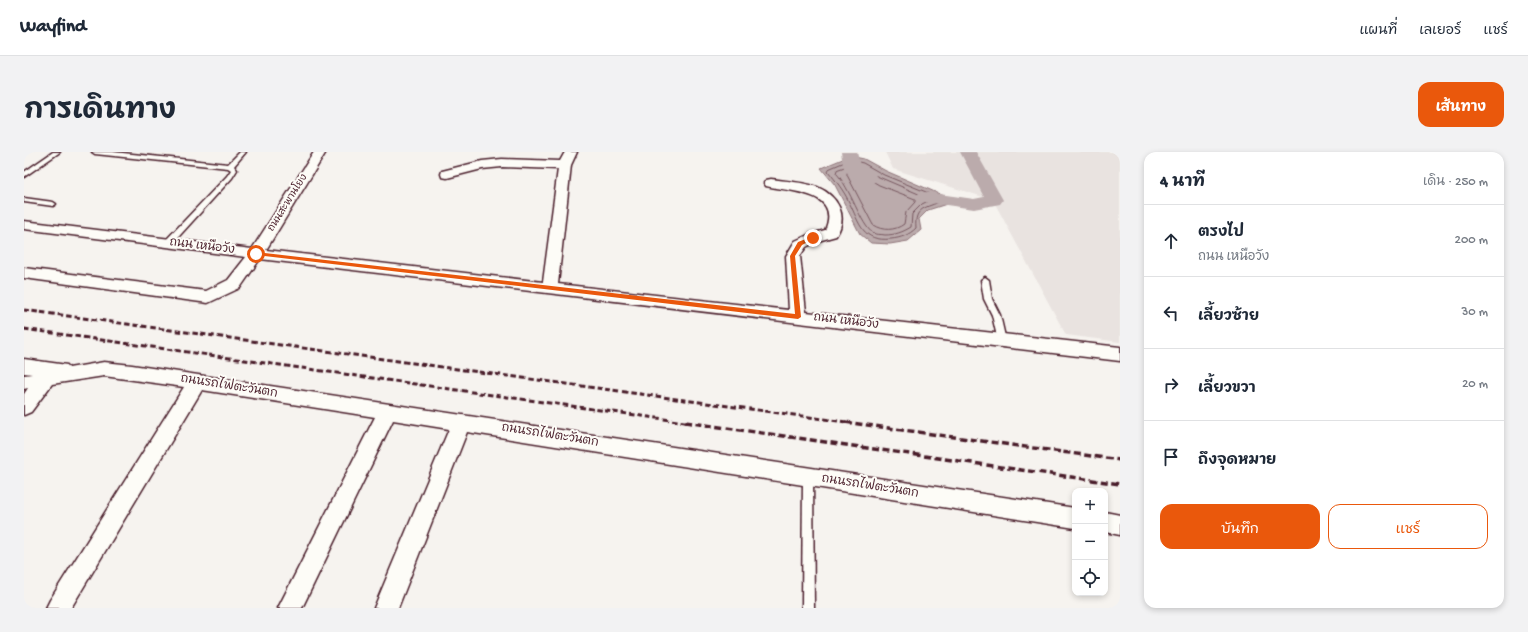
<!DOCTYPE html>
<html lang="th">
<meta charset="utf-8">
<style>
:root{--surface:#fff;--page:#f2f2f3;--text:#1f2937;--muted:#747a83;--line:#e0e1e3;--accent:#ea580c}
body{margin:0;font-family:"Gochi Hand","Playpen Sans Thai",sans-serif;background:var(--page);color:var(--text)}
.controls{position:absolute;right:12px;bottom:12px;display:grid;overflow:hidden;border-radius:8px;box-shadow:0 2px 6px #0003}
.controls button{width:36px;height:36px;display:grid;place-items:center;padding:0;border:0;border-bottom:1px solid var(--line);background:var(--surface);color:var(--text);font:20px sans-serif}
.stop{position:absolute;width:12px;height:12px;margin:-9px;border:3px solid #ea580c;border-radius:50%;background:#fff}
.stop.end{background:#ea580c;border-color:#fff;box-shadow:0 1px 4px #0008}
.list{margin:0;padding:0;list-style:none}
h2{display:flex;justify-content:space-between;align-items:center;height:52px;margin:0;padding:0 16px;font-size:17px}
h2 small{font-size:13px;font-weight:400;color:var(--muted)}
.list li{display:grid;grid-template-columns:26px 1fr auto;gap:12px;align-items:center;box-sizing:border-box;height:72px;padding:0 16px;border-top:1px solid var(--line)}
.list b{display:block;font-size:15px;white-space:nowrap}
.list p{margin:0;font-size:13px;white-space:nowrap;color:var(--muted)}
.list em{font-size:13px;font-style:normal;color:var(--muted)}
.actions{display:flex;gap:8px;padding:12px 16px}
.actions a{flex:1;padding:9px 0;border:1px solid var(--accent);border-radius:12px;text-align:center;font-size:14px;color:var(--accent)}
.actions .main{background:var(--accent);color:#fff}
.icon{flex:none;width:22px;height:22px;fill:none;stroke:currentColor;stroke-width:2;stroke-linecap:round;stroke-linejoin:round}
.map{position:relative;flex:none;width:1096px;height:456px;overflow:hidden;border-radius:12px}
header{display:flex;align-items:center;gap:24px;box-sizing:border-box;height:56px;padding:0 20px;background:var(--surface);border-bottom:1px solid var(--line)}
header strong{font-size:19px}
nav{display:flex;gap:22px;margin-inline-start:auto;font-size:14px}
.intro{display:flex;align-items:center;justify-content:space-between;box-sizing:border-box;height:96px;padding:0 24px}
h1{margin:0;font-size:28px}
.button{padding:10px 18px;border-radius:12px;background:var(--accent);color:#fff;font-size:14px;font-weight:700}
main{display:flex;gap:24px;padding:0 24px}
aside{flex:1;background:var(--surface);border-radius:12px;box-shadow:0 2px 6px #0003}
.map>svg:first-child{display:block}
.built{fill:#e9e3e0}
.water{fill:#bbabac;stroke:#8e7378}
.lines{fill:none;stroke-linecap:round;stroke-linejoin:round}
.shore{stroke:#77575f;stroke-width:1}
.canal{fill:#bbabac;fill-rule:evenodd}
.service-casing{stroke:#4a1f2b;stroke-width:3}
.minor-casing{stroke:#4a1f2b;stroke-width:3}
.service{fill:#fdfcf7;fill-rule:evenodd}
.minor{fill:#fdfcf7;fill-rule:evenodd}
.rail-far1{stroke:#4a1f2b;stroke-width:3;stroke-dasharray:5.5 3;stroke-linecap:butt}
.rail{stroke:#4a1f2b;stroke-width:3.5;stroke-dasharray:7 3.5;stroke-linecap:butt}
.route{fill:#ea580c}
.labels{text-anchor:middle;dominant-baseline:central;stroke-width:4;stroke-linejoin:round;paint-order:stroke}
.far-street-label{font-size:10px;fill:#4a1f2b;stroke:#fdfcf7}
.street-label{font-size:12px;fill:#4a1f2b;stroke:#fdfcf7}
</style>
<header>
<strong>Wayfind</strong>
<nav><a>แผนที่</a><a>เลเยอร์</a><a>แชร์</a></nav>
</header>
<div class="intro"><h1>การเดินทาง</h1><a class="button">เส้นทาง</a></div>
<main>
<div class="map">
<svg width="1096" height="456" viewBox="0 0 1096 456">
<rect width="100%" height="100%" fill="#f6f3ef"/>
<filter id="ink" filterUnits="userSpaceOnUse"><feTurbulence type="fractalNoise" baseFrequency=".025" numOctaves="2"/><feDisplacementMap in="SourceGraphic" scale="8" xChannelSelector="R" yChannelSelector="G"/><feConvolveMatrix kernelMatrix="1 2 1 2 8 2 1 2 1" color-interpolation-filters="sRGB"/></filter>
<g filter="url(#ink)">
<polygon class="built" points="861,0 1096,0 1096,190 1042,183 969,48 869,17"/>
<polygon class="water" points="826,4 840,7 862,19 932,49 904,58 895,67 897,78 884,89 866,92 847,91 836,82 811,33 797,16"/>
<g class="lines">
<g class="shore">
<path d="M826,8L839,11L860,23L917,46L918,49C902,56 890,55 892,76C885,83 877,86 867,87C838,90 836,72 825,50C820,39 812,29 804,19L805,17Z"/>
<path d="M827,13L904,46V49L898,52L888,62L887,75C879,80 871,83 861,83C857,82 852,83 849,81C837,74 826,35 812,21L813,18Z"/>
<path d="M827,19L835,21L855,33L891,47V50L882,60L880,72C871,79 858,79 849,73L823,23V21Z"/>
</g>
<g class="canal">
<path d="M817,0H833L836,14L851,22L853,26L851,30C843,32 823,25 820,16C818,11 818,5 817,0Z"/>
<polygon points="936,0 952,0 979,48 976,52 950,57 895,49 892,45 895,41 901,40 950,47 960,45"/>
</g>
<defs>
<g id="service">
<polygon points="29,0 36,0 0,25 0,20"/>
<polygon points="68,0 89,0 204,12 216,0 222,0 210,14 213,18 208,26 147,93 144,93 140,91 141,89 203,24 207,18 204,16 71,2"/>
<polygon points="0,46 29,50 32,52 29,54 0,50"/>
<polygon points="961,125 965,128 968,147 976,163 982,189 978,192 974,189 968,163 960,147 957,128"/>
<polygon points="784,322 788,323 789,326 790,456 778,456 779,326 780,323"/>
</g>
<g id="minor">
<path d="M290,0H302L242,98L519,130L534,17L478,15L458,17L423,26L418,25L417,22L418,19L458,9L478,7L536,9L541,0H553L547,13L534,132L765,158L762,104L771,89L784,83L801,78C818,39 766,40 742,34L740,31L742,28L747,27C761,29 779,30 793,35C814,44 825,64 812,84L794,89L782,95L776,104L782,160L1096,195V209L236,107L216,136L184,151L0,126V116L182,139L204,128L222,105L0,77V69L228,97Z"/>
<polygon points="0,207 43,213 45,216 80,210 108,213 1051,356 1051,376 443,280 374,456 350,456 425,277 369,268 278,456 254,456 351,265 178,238 47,456 22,456 26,448 160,235 80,224 28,232 7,260 0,263 0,242 4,236 0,237 0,223 8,222 0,221"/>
<polygon points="1081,360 1096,363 1096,383 1081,380"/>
</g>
</defs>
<use href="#service" class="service-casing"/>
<use href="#minor" class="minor-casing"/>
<use href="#service" class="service"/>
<use href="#minor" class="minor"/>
<g class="rail-far1">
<polyline points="0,158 829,271"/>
<polyline points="0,177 668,271"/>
</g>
<g class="rail">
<polyline points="661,270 1096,332"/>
<polyline points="821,270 1096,308"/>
</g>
</g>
</g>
<polygon class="route" points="787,85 791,86 778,93 771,104 777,165 774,167 232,103 229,102 232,100 771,162 766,104 774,90"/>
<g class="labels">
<g class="far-street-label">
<text transform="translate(264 51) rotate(-58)">ถนนสะพานโยง</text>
</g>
<g class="street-label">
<text transform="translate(178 95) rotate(7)">ถนน เหนือวัง</text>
<text transform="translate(822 170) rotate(7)">ถนน เหนือวัง</text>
<text transform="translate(205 235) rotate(9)">ถนนรถไฟตะวันตก</text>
<text transform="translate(526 284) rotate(9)">ถนนรถไฟตะวันตก</text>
<text transform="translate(846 335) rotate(9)">ถนนรถไฟตะวันตก</text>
</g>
</g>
</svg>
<div class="controls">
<button>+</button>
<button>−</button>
<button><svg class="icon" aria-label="locate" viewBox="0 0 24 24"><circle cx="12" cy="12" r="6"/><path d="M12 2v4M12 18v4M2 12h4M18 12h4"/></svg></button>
</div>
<div class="stop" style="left:232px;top:102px"></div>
<div class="stop end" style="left:789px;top:86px"></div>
</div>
<aside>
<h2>4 นาที<small>เดิน · 250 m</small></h2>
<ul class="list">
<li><svg class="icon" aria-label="ahead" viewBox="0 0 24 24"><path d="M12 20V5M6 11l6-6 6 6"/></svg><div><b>ตรงไป</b><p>ถนน เหนือวัง</p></div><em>200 m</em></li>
<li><svg class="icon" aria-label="left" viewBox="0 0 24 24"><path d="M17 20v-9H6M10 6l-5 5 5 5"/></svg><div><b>เลี้ยวซ้าย</b></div><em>30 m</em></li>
<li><svg class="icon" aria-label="right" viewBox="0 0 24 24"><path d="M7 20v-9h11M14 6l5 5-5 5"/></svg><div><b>เลี้ยวขวา</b></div><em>20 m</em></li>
<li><svg class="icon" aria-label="arrive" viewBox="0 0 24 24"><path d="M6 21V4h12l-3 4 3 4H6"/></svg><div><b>ถึงจุดหมาย</b></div></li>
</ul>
<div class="actions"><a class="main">บันทึก</a><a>แชร์</a></div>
</aside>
</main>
